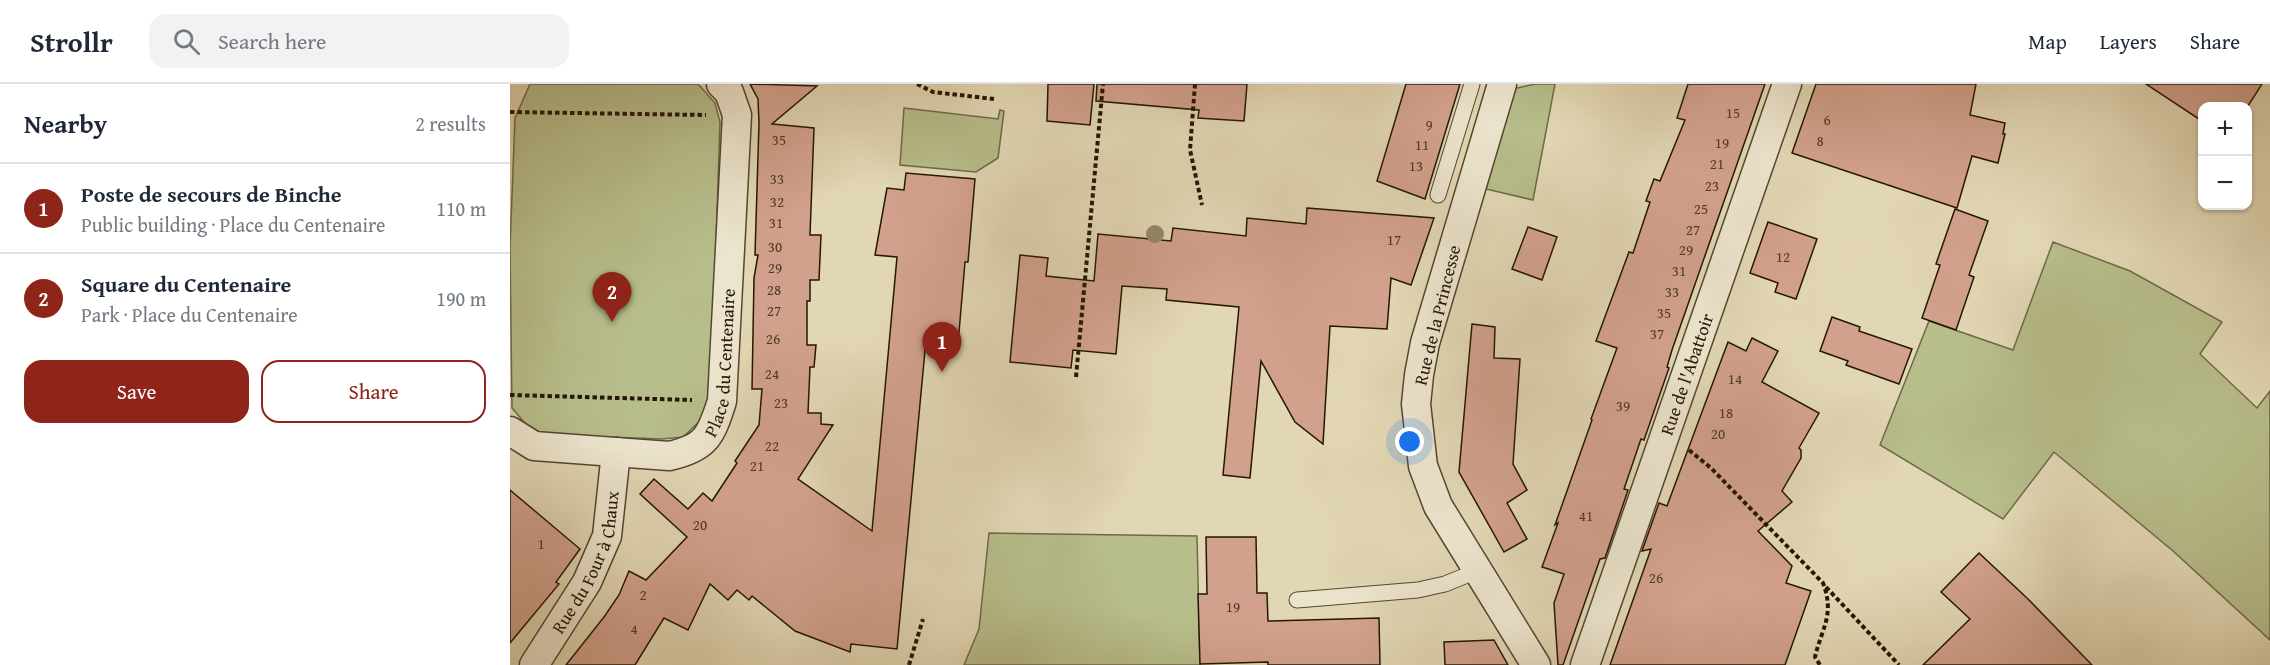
<!DOCTYPE html>
<meta charset="utf-8">
<style>
:root{--surface:#fff;--page:#f2f2f3;--text:#1f2937;--muted:#747a83;--line:#e0e1e3;--accent:#8f2418}
body{margin:0;font-family:"Gentium Book Plus",serif;background:var(--page);color:var(--text)}
.controls{position:absolute;right:18px;top:18px;display:grid;overflow:hidden;border-radius:12px;box-shadow:0 2px 4px #0004}
.controls button{width:54px;height:54px;display:grid;place-items:center;padding:0;border:0;border-bottom:2px solid var(--line);background:var(--surface);color:var(--text);font:30px sans-serif}
.you{position:absolute;left:900px;top:358px;width:21px;height:21px;margin:-15px;border:4px solid #fff;border-radius:50%;background:#1a73e8;box-shadow:0 0 0 9px #1a73e833}
.badge{display:grid;place-items:center;width:39px;height:39px;border-radius:50%;background:var(--accent);color:#fff;font-size:20px;font-weight:700}
.pin{position:absolute;translate:-50% -50px;filter:drop-shadow(0 2px 3px #0008)}
.pin::after{content:'';position:absolute;top:32px;width:21px;height:18px;background:inherit;clip-path:polygon(0 0,100% 0,50% 100%)}
.list{margin:0;padding:0;list-style:none}
h2{display:flex;justify-content:space-between;align-items:center;height:78px;margin:0;padding:0 24px;font-size:26px}
h2 small{font-size:20px;font-weight:400;color:var(--muted)}
.list li{display:grid;grid-template-columns:39px 1fr auto;gap:18px;align-items:center;box-sizing:border-box;height:90px;padding:0 24px;border-top:2px solid var(--line)}
.list b{display:block;font-size:22px;white-space:nowrap}
.list p{margin:0;font-size:20px;white-space:nowrap;color:var(--muted)}
.list em{font-size:20px;font-style:normal;color:var(--muted)}
.actions{display:flex;gap:12px;padding:18px 24px}
.actions a{flex:1;padding:14px 0;border:2px solid var(--accent);border-radius:18px;text-align:center;font-size:21px;color:var(--accent)}
.actions .main{background:var(--accent);color:#fff}
.icon{flex:none;width:33px;height:33px;fill:none;stroke:currentColor;stroke-width:2;stroke-linecap:round;stroke-linejoin:round}
.map{position:relative;flex:none;width:1760px;height:581px;overflow:hidden}
header{display:flex;align-items:center;gap:36px;box-sizing:border-box;height:84px;padding:0 30px;background:var(--surface);border-bottom:2px solid var(--line)}
header strong{font-size:28px}
nav{display:flex;gap:33px;margin-inline-start:auto;font-size:21px}
.search{width:420px;height:54px;background:var(--page);display:flex;align-items:center;gap:15px;box-sizing:border-box;padding:0 21px;border-radius:18px;color:var(--muted);font-size:22px}
main{display:flex}
aside{flex:1;background:var(--surface)}
.map>svg:first-child{display:block}
.green{fill:#b7bd8b;stroke:#6e6a48;stroke-width:1.5}
.building{fill:#d2a18d;stroke:#251605;stroke-width:1.5}
.lines{fill:none;stroke-linecap:round;stroke-linejoin:round}
.service-casing{stroke:#544631;stroke-width:17}
.minor-casing{stroke:#544631;stroke-width:31}
.path{stroke:#251605;stroke-width:4;stroke-dasharray:4.5 3;stroke-linecap:butt}
.service{stroke:#ece5ce;stroke-width:15}
.minor{stroke:#ece5ce;stroke-width:28}
.tree{fill:#92886a}
.labels{text-anchor:middle;dominant-baseline:central;stroke-width:4.5;stroke-linejoin:round;paint-order:stroke}
.number-label{font-size:15px;fill:#503927}
.street-label{font-size:18px;fill:#251605;stroke:#ece5ce}
</style>
<header>
<strong>Strollr</strong>
<div class="search"><svg class="icon" aria-label="search" viewBox="0 0 24 24"><circle cx="10" cy="10" r="6"/><path d="M15 15l6 6"/></svg>Search here</div>
<nav><a>Map</a><a>Layers</a><a>Share</a></nav>
</header>
<main>
<aside>
<h2>Nearby<small>2 results</small></h2>
<ul class="list">
<li><span class="badge">1</span><div><b>Poste de secours de Binche</b><p>Public building · Place du Centenaire</p></div><em>110 m</em></li>
<li><span class="badge">2</span><div><b>Square du Centenaire</b><p>Park · Place du Centenaire</p></div><em>190 m</em></li>
</ul>
<div class="actions"><a class="main">Save</a><a>Share</a></div>
</aside>
<div class="map">
<svg width="1760" height="581" viewBox="0 0 1760 581">
<rect width="100%" height="100%" fill="#e2d7b4"/>
<filter id="stains"><feTurbulence type="fractalNoise" baseFrequency=".00333" numOctaves="4"/><feColorMatrix values="0 0 0 0 .2 0 0 0 0 .09 0 0 0 0 .02 0 0 0 .5 -.17"/></filter>
<radialGradient id="worn" r=".72"><stop offset=".6" stop-color="#630" stop-opacity="0"/><stop offset="1" stop-color="#630" stop-opacity=".3"/></radialGradient>
<g class="green">
<polygon points="20,0 188,0 205,19 210,38 201,313 193,334 173,353 152,355 37,351 19,344 2,324 0,163 5,34"/>
<polygon points="1025,0 1045,0 1023,116 976,105 999,6"/>
<polygon points="394,24 488,35 490,26 494,27 488,74 466,88 390,81"/>
<polygon points="1543,158 1620,187 1712,238 1690,270 1747,324 1760,307 1760,556 1663,467 1544,368 1493,435 1370,361 1419,237 1503,266"/>
<polygon points="479,449 687,452 690,581 454,581 469,545"/>
</g>
<g class="building">
<polygon points="240,0 307,2 262,40 304,44 300,151 311,151 309,196 300,196 300,217 297,217 297,261 306,261 304,283 300,283 298,329 311,329 311,340 323,341 288,395 362,447 387,173 365,171 377,104 394,106 396,89 465,95 458,178 455,178 448,260 416,256 387,565 341,560 340,568 285,547 242,512 239,516 227,506 218,516 200,500 178,546 154,534 125,581 56,581 94,533 109,511 119,487 136,496 177,453 130,410 144,395 178,425 193,409 202,417 227,379 225,377 249,341 252,305 242,305 244,194 248,171 245,171 249,39 248,15"/>
<polygon points="538,0 584,0 580,41 537,37"/>
<polygon points="587,0 737,0 734,37 688,34 689,26 586,17"/>
<polygon points="896,0 950,0 915,115 867,97"/>
<polygon points="1178,0 1255,0 1162,266 1157,283 1159,284 1134,356 1131,355 1114,405 1118,406 1095,474 1090,475 1053,581 1048,581 1044,519 1054,490 1032,483 1048,439 1045,441 1082,336 1081,335 1107,264 1086,257 1119,168 1123,169 1140,118 1136,117 1144,95 1150,97 1175,36 1167,34"/>
<polygon points="1306,0 1466,0 1460,31 1495,39 1493,50 1495,50 1488,79 1462,72 1447,124 1282,69"/>
<polygon points="1636,0 1752,0 1738,22 1692,22 1692,37"/>
<polygon points="797,124 924,134 901,201 881,194 877,245 820,242 813,360 785,338 751,277 740,394 713,391 729,223 656,216 657,205 612,202 606,270 563,266 561,284 500,278 510,171 538,174 536,192 584,197 588,150 661,157 663,144 736,152 737,134 796,140"/>
<polygon points="1445,125 1478,137 1459,191 1464,193 1446,246 1412,234 1430,181 1426,180"/>
<polygon points="1258,138 1307,155 1286,215 1265,208 1268,199 1240,189"/>
<polygon points="1018,143 1047,153 1032,196 1002,185"/>
<polygon points="1322,233 1350,243 1349,247 1402,265 1389,300 1336,281 1338,277 1310,267"/>
<polygon points="962,240 985,243 984,274 1010,275 1003,380 1017,406 997,419 1017,455 994,468 949,388"/>
<polygon points="1242,254 1268,267 1252,298 1309,329 1289,364 1291,366 1291,374 1272,407 1282,418 1248,447 1282,482 1276,499 1301,507 1275,581 1100,581 1141,465 1132,467 1149,419 1157,422 1218,258 1236,267"/>
<polygon points="0,406 70,465 46,498 49,500 0,559"/>
<polygon points="696,453 746,453 747,509 757,509 758,537 869,534 870,581 758,581 758,578 690,580 688,510 697,510"/>
<polygon points="1469,469 1518,515 1582,581 1413,581 1460,535 1431,508"/>
<polygon points="984,556 998,581 935,581 934,558"/>
</g>
<g class="lines">
<defs>
<g id="service">
<polyline points="928,111 962,0"/>
<polyline points="787,516 908,506 935,500 967,487"/>
</g>
<g id="minor">
<polyline points="992,0 915,259 909,291 906,320 913,382 928,422 1026,581"/>
<path id="s1" d="M0,347L24,362L159,372C196,364 201,352 212,317L227,31L219,8L211,0"/>
<path id="s2" d="M24,581L77,498L97,452L106,368"/>
<path id="s3" d="M1075,581L1277,0"/>
</g>
</defs>
<use href="#service" class="service-casing"/>
<use href="#minor" class="minor-casing"/>
<g class="path">
<polyline points="407,0 423,8 484,15"/>
<polyline points="685,0 680,66 692,121"/>
<polyline points="0,28 196,31"/>
<polyline points="566,293 593,0"/>
<polyline points="0,311 182,316"/>
<path d="M1179,366L1201,384L1313,499C1325,531 1312,543 1305,573L1310,581"/>
<polyline points="1316,503 1389,581"/>
<polyline points="399,581 413,535"/>
</g>
<use href="#service" class="service"/>
<use href="#minor" class="minor"/>
</g>
<circle class="tree" cx="645" cy="150" r="9"/>
<g class="labels">
<g class="number-label">
<text x="1223" y="28">15</text>
<text x="1317" y="35">6</text>
<text x="919" y="40">9</text>
<text x="269" y="55">35</text>
<text x="1310" y="56">8</text>
<text x="1212" y="58">19</text>
<text x="912" y="60">11</text>
<text x="1207" y="79">21</text>
<text x="906" y="81">13</text>
<text x="267" y="94">33</text>
<text x="1202" y="101">23</text>
<text x="267" y="117">32</text>
<text x="1191" y="124">25</text>
<text x="266" y="138">31</text>
<text x="1183" y="145">27</text>
<text x="884" y="155">17</text>
<text x="265" y="162">30</text>
<text x="1176" y="165">29</text>
<text x="1273" y="172">12</text>
<text x="265" y="183">29</text>
<text x="1169" y="186">31</text>
<text x="264" y="205">28</text>
<text x="1162" y="207">33</text>
<text x="264" y="226">27</text>
<text x="1154" y="228">35</text>
<text x="1147" y="249">37</text>
<text x="263" y="254">26</text>
<text x="262" y="289">24</text>
<text x="1225" y="294">14</text>
<text x="271" y="318">23</text>
<text x="1113" y="321">39</text>
<text x="1216" y="328">18</text>
<text x="1208" y="349">20</text>
<text x="262" y="361">22</text>
<text x="247" y="381">21</text>
<text x="1076" y="431">41</text>
<text x="190" y="440">20</text>
<text x="31" y="459">1</text>
<text x="1146" y="493">26</text>
<text x="133" y="510">2</text>
<text x="723" y="522">19</text>
<text x="124" y="544">4</text>
</g>
<g class="street-label">
<text transform="translate(927 231) rotate(-76)">Rue de la Princesse</text>
<text stroke="none"><textPath href="#s1" startOffset="284">Place du Centenaire</textPath></text>
<text stroke="none"><textPath href="#s3" startOffset="308">Rue de l'Abattoir</textPath></text>
<text stroke="none"><textPath href="#s2" startOffset="117">Rue du Four à Chaux</textPath></text>
</g>
</g>
<rect width="100%" height="100%" filter="url(#stains)"/>
<rect width="100%" height="100%" fill="url(#worn)"/>
</svg>
<div class="controls">
<button>+</button>
<button>−</button>
</div>
<div class="you"></div>
<div class="pin badge" style="left:432px;top:288px">1</div>
<div class="pin badge" style="left:102px;top:238px">2</div>
</div>
</main>
